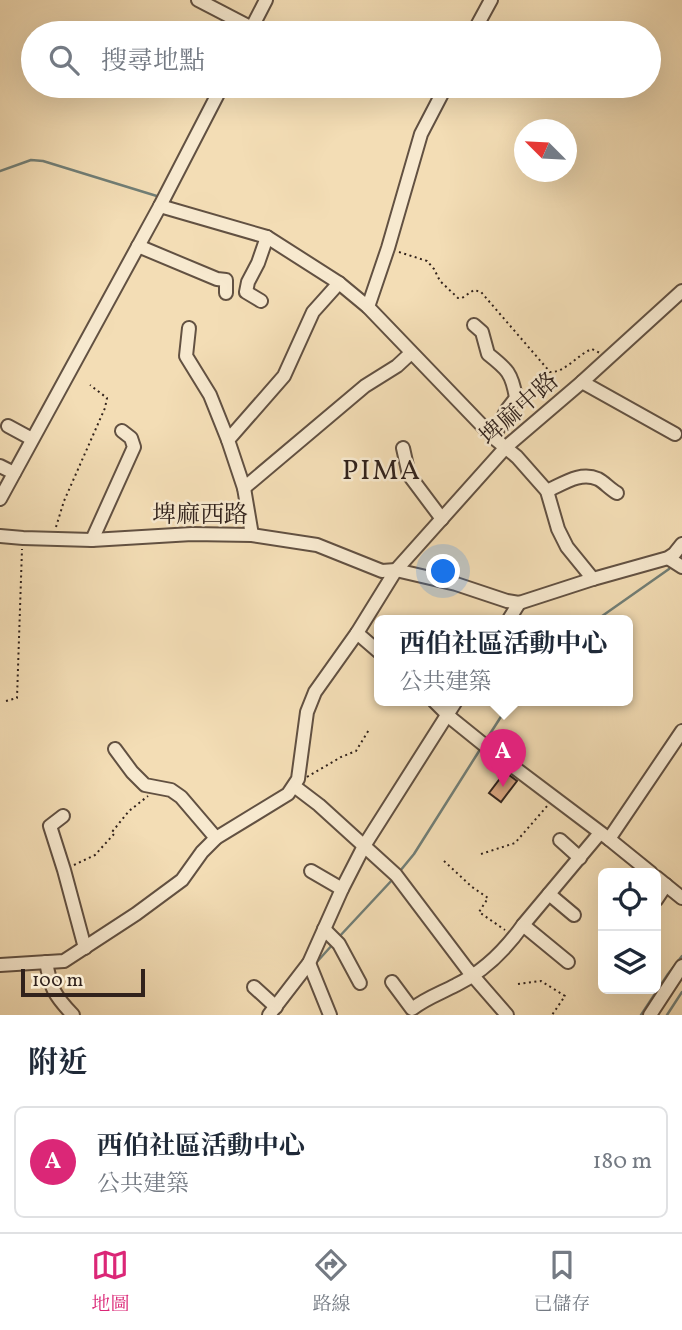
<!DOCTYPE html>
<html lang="zh-TW">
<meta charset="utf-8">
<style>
:root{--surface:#fff;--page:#f2f2f3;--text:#1f2937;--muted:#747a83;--line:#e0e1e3;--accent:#db2777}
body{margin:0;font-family:Vollkorn,"Noto Serif TC",serif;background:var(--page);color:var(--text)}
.controls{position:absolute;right:21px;bottom:21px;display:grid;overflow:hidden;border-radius:10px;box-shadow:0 7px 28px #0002}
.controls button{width:63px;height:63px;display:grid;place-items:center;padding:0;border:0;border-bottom:2px solid var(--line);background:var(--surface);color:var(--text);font:35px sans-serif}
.compass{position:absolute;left:514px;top:119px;width:63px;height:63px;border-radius:50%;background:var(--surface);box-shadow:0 7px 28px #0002;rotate:294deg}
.scale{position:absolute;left:21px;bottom:18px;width:124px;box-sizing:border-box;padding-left:7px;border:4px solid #31221c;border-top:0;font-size:19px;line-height:24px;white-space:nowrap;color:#31221c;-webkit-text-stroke:5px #f7e9cf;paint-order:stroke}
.you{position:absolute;left:444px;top:572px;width:24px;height:24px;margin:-18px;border:5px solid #fff;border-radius:50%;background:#1a73e8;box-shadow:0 0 0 10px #1a73e833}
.badge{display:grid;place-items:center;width:46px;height:46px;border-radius:50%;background:var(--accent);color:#fff;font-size:23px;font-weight:700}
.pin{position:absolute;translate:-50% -58px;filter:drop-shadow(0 2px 4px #0008)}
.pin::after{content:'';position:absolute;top:37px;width:24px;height:21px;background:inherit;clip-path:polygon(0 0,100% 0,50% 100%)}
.popup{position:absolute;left:374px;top:615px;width:259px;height:91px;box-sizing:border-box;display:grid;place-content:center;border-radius:10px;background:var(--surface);filter:drop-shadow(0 2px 5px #0005);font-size:23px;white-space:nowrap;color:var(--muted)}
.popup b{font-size:26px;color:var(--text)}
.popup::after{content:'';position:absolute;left:50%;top:100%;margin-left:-14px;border:14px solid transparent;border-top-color:var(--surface)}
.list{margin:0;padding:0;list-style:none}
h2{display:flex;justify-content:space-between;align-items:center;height:91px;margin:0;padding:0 28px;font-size:30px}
h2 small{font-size:23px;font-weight:400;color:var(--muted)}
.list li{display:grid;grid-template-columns:46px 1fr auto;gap:21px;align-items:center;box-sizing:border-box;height:112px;margin:0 14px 14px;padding:0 14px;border:2px solid var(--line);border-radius:10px}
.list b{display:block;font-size:26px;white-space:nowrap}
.list p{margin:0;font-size:23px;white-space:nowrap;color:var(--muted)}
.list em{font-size:23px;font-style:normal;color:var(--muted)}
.icon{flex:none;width:38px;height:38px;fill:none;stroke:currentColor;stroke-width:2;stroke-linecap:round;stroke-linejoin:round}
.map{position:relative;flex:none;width:682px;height:1015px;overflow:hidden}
.search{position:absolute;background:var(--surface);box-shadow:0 7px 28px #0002;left:21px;right:21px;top:21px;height:77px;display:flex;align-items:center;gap:18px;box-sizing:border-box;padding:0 24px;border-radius:38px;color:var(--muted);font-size:26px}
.sheet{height:217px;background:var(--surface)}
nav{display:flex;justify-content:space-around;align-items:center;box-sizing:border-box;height:98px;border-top:2px solid var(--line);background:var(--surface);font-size:19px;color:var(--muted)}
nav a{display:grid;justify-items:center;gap:4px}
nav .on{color:var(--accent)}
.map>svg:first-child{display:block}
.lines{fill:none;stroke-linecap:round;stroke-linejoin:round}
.stream{stroke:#717e76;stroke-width:2.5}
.building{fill:#dda983;stroke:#31221c;stroke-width:2}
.minor-casing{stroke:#625142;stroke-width:16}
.path{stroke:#31221c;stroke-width:2;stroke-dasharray:2 3.5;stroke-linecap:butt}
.minor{stroke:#f7e9cf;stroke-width:12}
.labels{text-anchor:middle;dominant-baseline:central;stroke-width:5;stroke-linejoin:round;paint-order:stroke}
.street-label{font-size:24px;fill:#31221c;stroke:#f7e9cf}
.quarter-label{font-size:28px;letter-spacing:2px;fill:#31221c;stroke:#f7e9cf}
</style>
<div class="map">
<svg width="682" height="1015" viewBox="0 0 682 1015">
<rect width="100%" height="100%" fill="#f3ddb5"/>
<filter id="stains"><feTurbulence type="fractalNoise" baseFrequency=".00286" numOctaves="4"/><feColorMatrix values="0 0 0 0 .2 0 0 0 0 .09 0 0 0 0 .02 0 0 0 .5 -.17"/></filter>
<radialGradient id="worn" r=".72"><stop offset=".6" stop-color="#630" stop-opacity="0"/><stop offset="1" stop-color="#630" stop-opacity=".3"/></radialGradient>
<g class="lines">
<g class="stream">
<polyline points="0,171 31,160 43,161 160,197"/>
<polyline points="595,621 669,569 672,565"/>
<polyline points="486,740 511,701"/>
<polyline points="400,871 414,854 481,748"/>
<polyline points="338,938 393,879"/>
<polyline points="315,964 334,943"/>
<polyline points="277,1015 309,973"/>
<polyline points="641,1015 668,974 682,956"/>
<polyline points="667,1015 682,992"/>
</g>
</g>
<polygon class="building" points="505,772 517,781 501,802 489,793"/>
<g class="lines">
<defs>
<g id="minor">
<polyline points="198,0 252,28"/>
<polyline points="249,33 266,0"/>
<polyline points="473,33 491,0"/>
<polyline points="160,206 267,237 339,283 368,307 494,438 517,457 547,491 558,529 567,547 593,579"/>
<polyline points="138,246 217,279 226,280 226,293"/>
<polyline points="261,301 246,292 248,282 258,263 267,237"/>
<polyline points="368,307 388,248 421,134 446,86"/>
<path d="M474,325L482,332L488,354C507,369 512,373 516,398L506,411L494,438"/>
<polyline points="189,328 186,356 210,395 228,440"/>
<polyline points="582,382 675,434"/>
<polyline points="8,426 32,439"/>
<polyline points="403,448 409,475 442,519"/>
<polyline points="0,466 14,473"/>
<polyline points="244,488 365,386 397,366 411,353"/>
<path d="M547,491C563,484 580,471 598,479C604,482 610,489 617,493"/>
<polyline points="0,499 160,206 222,86"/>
<polyline points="252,535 244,488 228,440 284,376 313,312 339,283"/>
<polyline points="0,536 23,538 92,540 192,534 252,535 317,545 382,571 396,570 456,584 507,601 519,603 593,579 668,558 674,554 682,544"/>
<polyline points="92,540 134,447 131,438 122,431"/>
<polyline points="668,558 682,567"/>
<polyline points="508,621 519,603"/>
<polyline points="357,633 379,652"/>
<polyline points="434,701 452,719 483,744 609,839 651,873"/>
<polyline points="115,749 132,772 145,785 171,790 181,797 216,838"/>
<polyline points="294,786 319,805 396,875 467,969 507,1015"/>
<polyline points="63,816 50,826 64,870 85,948"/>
<polyline points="609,839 682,731"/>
<polyline points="560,840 580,858"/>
<polyline points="311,871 342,889"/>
<polyline points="656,877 682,898"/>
<polyline points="549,894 574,915"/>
<polyline points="656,900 666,885"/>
<polyline points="523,925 568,962"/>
<polyline points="324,929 339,944 360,983"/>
<path d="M46,962C51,989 54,995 73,1015"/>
<polyline points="309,963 330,1015"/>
<polyline points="0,965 64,961 136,914 182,880 202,852 216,838 288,794 298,779 307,712 315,692 357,633 396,570 506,447 582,382 682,291"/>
<path d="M392,982L412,1009C426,998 441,993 456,985C483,972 506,949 523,925L600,833"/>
<polyline points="254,987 276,1007"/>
<polyline points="269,1015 309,963 342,889 364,846 456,701"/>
<polyline points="650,1015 682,966"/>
</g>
</defs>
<use href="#minor" class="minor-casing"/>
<g class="path">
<path d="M399,252L427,261L434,269L440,281L458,298H462L474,290L481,292L550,372C565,373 578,354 592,349L600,353"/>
<polyline points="56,527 64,501 105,408 107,398 90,385"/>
<polyline points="6,701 17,698 22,549"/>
<polyline points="307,777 341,757 356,751 370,728"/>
<polyline points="481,854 515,843 548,805"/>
<polyline points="444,861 472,887 488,898 479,912 505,930"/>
<polyline points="74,865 95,855 114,834 112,832 129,811 148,796"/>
<polyline points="518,984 541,981 565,996 552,1015"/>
</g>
<use href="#minor" class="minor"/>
</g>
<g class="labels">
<g class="street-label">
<text transform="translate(520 410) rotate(-42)">埤麻中路</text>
<text x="200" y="516">埤麻西路</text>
</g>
<g class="quarter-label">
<text x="382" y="471">PIMA</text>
</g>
</g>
<rect width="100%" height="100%" filter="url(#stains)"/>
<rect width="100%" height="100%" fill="url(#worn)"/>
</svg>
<div class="controls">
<button><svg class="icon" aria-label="locate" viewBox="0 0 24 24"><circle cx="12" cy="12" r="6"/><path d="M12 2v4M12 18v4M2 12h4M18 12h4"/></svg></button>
<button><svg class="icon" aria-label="layers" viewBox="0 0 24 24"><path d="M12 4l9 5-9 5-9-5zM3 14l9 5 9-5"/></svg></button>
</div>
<svg class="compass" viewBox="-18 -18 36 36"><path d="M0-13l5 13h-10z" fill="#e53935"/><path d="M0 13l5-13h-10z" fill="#747a83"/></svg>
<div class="scale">100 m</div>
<div class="you"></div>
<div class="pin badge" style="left:503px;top:787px">A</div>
<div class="popup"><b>西伯社區活動中心</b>公共建築</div>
<div class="search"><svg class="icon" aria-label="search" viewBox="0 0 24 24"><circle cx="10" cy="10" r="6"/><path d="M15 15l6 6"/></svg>搜尋地點</div>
</div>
<section class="sheet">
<h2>附近<small></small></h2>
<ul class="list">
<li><span class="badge">A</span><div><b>西伯社區活動中心</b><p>公共建築</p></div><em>180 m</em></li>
</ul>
</section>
<nav>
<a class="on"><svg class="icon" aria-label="map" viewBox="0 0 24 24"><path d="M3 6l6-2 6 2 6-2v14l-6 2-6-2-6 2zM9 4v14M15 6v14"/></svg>地圖</a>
<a><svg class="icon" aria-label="directions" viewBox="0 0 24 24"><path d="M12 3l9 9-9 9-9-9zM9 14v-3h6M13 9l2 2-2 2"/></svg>路線</a>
<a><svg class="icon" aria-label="saved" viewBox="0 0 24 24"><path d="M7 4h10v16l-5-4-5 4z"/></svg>已儲存</a>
</nav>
